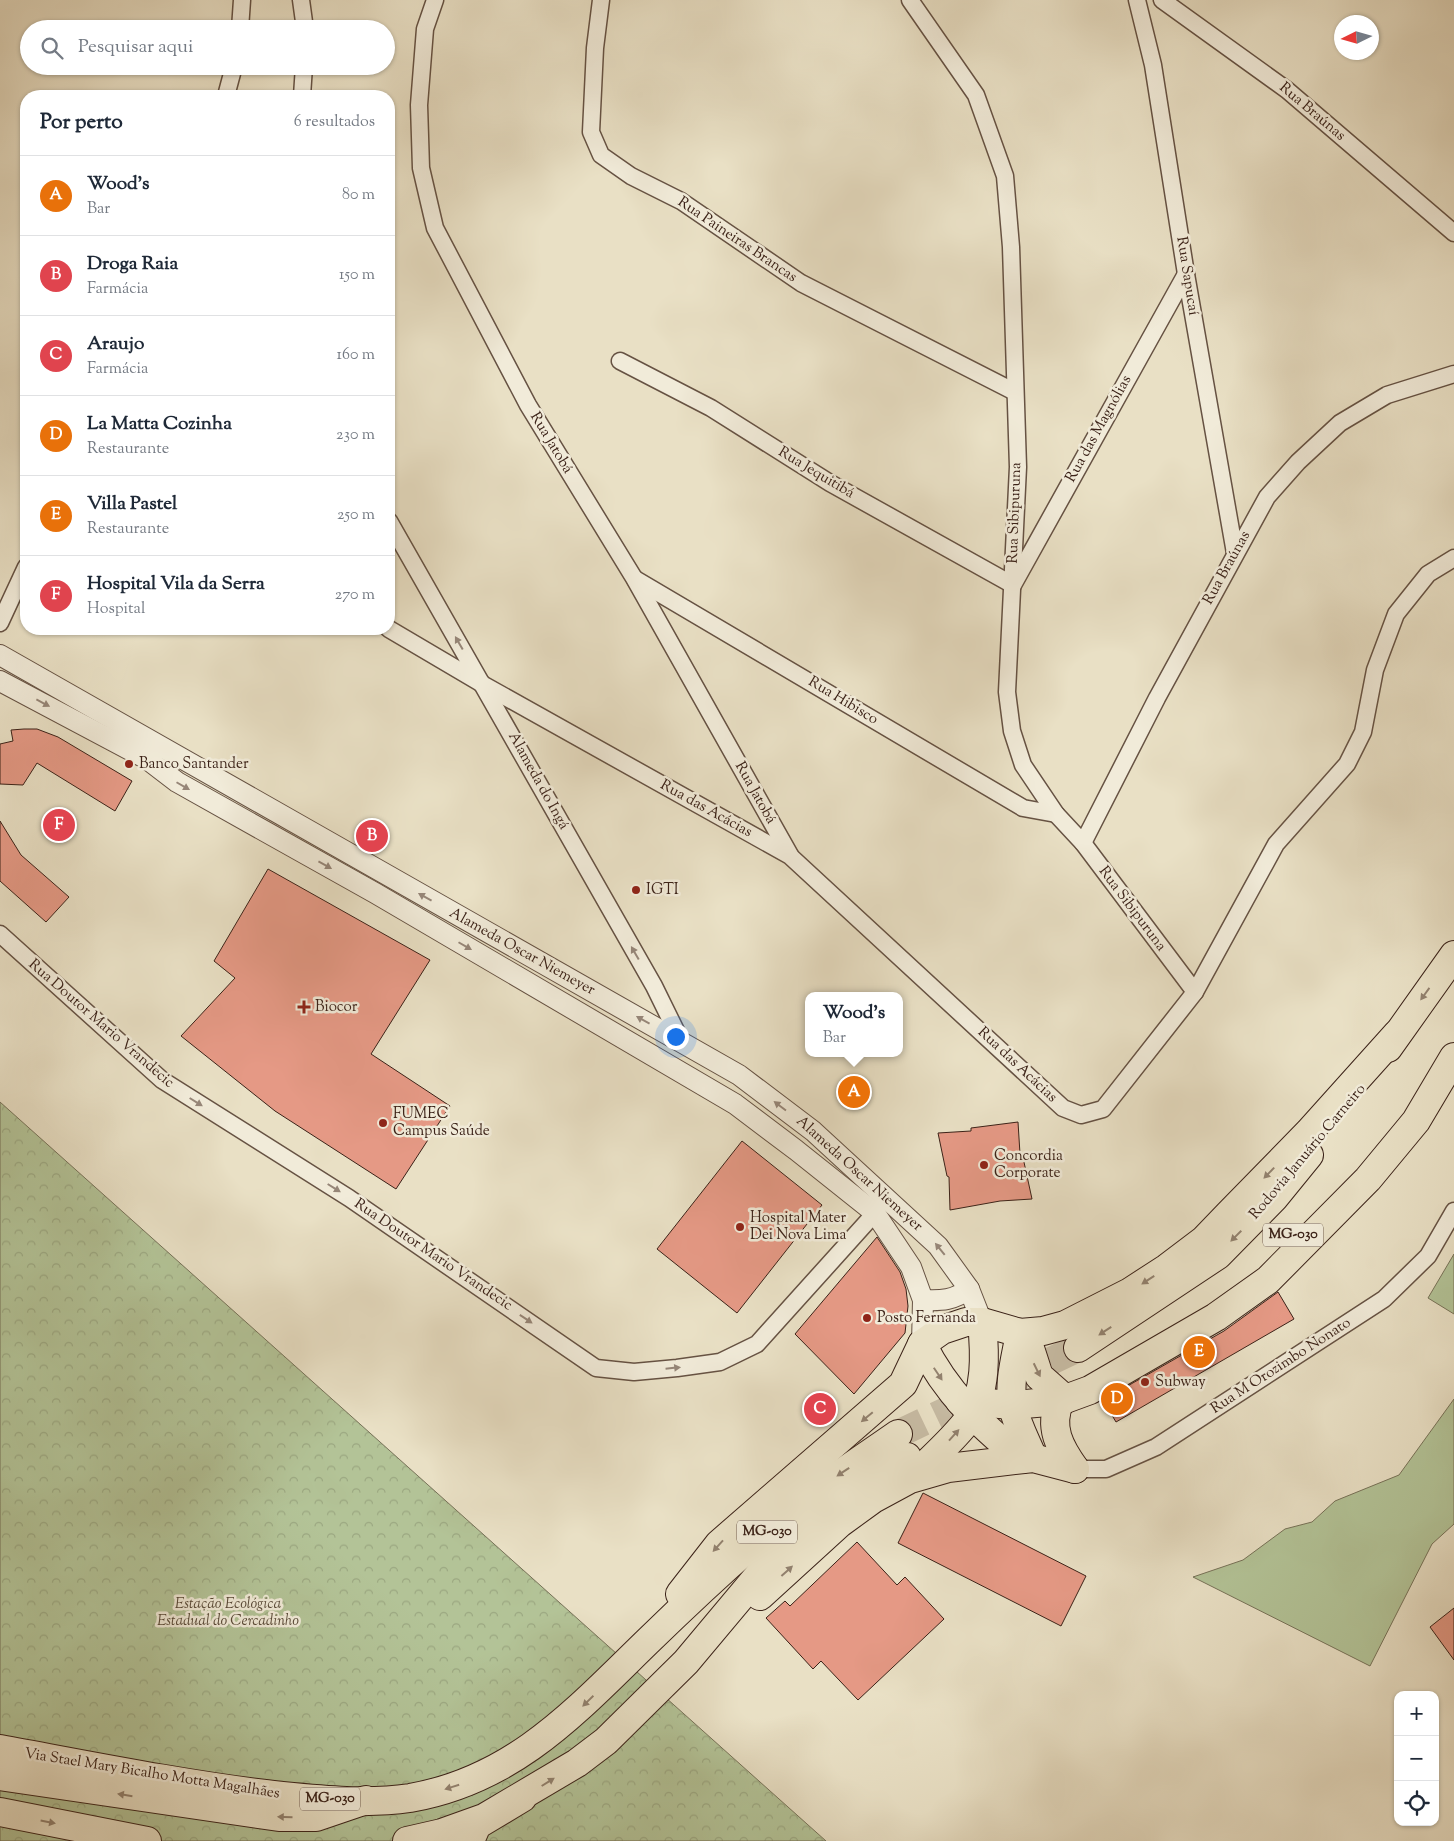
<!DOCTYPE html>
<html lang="pt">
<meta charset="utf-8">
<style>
:root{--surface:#fff;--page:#f6f6f7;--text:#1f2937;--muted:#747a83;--line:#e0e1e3;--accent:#2563eb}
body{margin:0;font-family:"Sorts Mill Goudy",serif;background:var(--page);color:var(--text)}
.controls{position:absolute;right:15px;bottom:15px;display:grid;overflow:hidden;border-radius:10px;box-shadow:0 1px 4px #0004}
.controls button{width:45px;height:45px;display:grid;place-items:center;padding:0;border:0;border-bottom:1px solid var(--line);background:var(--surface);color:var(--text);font:25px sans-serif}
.compass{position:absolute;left:1334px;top:15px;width:45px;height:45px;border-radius:50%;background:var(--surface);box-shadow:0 1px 4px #0004;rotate:265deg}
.you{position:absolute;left:675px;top:1036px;width:18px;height:18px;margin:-12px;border:4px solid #fff;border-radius:50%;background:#1a73e8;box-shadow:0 0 0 8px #1a73e833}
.badge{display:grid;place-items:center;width:32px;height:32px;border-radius:50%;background:var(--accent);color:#fff;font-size:16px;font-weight:700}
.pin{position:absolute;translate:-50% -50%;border:2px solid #fff;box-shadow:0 1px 5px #0006}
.popup{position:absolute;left:805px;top:992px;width:98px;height:65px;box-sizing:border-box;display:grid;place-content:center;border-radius:10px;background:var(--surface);filter:drop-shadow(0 1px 4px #0005);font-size:16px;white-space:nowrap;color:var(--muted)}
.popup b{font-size:19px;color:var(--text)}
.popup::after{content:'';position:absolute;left:50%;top:100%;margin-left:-10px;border:10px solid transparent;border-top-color:var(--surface)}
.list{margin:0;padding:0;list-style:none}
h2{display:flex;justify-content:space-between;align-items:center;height:65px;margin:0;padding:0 20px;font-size:21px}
h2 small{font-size:16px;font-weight:400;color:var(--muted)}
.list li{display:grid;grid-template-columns:32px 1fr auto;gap:15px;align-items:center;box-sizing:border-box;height:80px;padding:0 20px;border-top:1px solid var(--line)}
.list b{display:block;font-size:19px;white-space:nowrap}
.list p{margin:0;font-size:16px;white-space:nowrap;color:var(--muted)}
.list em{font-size:16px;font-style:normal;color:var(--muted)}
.icon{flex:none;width:28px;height:28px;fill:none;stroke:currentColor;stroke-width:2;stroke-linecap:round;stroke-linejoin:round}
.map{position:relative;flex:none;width:1454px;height:1841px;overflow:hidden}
.search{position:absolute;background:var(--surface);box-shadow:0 1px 4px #0004;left:20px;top:20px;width:375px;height:55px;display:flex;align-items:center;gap:12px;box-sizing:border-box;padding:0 18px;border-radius:28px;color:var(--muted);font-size:19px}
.panel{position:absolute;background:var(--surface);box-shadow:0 1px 4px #0004;left:20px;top:90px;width:375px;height:545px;border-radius:20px}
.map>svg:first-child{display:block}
.grass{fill:#b3c397;stroke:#777258}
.forest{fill:url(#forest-crowns);stroke:#777258}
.building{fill:#e59985;stroke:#3b2218}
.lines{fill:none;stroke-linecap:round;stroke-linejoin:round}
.trunk-tunnel{stroke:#c6baa2;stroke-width:28;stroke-dasharray:28 14;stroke-linecap:butt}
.minor-casing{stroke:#665243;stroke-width:19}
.tertiary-casing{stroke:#665243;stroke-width:22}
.trunk-casing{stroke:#3b2218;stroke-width:30}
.motorway-casing{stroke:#3b2218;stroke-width:30}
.minor{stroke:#f1ebd9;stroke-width:16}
.tertiary{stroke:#f1ebd9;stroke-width:20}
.trunk{stroke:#e9e0c5;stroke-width:28}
.motorway{stroke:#e9e0c5;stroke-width:28}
.oneway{fill:#968678}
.oneway2{fill:#92816e}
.poi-dot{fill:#8f2418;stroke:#f1ebd9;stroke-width:2}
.labels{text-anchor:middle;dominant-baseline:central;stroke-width:5;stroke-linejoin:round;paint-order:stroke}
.shield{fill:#f1ebd9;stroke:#725e52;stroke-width:1}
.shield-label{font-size:14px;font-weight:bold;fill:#3b2218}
.street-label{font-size:15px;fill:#3b2218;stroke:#f1ebd9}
.poi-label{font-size:15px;fill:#3b2218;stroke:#f1ebd9;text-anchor:start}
.park-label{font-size:15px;font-style:italic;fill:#594a38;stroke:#f1ebd9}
</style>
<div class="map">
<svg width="1454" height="1841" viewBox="0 0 1454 1841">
<defs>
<pattern id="forest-crowns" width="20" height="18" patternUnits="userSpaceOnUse" patternTransform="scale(1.25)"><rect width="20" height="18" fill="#b3c397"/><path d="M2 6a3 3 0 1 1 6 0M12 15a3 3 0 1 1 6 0" fill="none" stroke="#9ba781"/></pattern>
</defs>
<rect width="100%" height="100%" fill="#e9e0c5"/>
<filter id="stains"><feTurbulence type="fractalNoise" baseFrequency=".004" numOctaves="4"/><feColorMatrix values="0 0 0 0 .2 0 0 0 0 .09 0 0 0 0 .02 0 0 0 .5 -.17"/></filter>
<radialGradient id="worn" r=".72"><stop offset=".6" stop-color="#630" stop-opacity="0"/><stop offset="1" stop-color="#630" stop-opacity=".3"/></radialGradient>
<g class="grass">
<polygon points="1454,1254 1454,1314 1428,1298"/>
<polygon points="1454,1399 1454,1524 1432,1544 1370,1666 1193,1577 1243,1560 1285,1529 1312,1522 1335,1501 1399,1475"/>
</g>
<polygon class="forest" points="0,1102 826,1841 0,1841"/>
<g class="building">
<polygon points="24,729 37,729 58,737 132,781 115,811 37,763 23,785 0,784 0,744 13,741 11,730"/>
<polygon points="0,821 21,855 69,897 46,922 0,881"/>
<polygon points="268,869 430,960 371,1054 450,1106 396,1189 275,1111 181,1036 235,978 214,961"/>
<polygon points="1018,1122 1020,1154 1022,1153 1032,1199 1000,1201 950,1210 949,1177 947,1176 938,1133 971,1131 971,1128"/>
<polygon points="742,1141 822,1205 737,1313 657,1249"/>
<polygon points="877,1237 900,1272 906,1289 908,1306 905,1333 854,1394 795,1334"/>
<polygon points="1278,1292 1294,1319 1116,1422 1103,1400 1224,1331"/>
<polygon points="923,1493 1086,1576 1061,1626 898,1543"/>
<polygon points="857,1542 897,1585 905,1577 944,1619 858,1700 821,1661 813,1669 766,1618 785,1601 790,1606"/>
<polygon points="1454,1608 1454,1660 1430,1627"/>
</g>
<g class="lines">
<polyline class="trunk-tunnel" points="898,1434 1078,1348"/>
<defs>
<g id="minor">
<polyline points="301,0 305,29"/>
<polyline points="435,0 425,29 419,105 421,168 435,228 528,405 634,578 790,855"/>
<polyline points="601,0 595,48 591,132 601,155 631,176 681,201 801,283 1015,392"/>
<polyline points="910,0 976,95 1005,176 1011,247 1018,467 1007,692 1012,731 1023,765 1056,814 1083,843 1195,992"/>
<polyline points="1137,0 1153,65 1186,274 1235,553"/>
<polyline points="1162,0 1287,90 1454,233"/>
<polyline points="240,29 242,0"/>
<polyline points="226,96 234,66"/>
<polyline points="302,96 304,66"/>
<polyline points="620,361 711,408 830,483 1013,585 1186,274"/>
<polyline points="389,521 654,986 682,1043"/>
<polyline points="635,579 1023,808 1056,814"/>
<polyline points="0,623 26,567"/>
<polyline points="389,629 484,685 790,856 1063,1108 1081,1115 1103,1109 1195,992 1276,844 1347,764 1363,732 1375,670 1396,614 1428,574 1454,558"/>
<polyline points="1083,843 1157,698 1267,497 1298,462 1340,423 1387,395 1454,374"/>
<polyline points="0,934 162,1080 349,1198 596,1368 634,1372 677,1368 720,1362 757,1344 875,1213"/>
<polyline points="1075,1469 1106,1469 1156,1447 1384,1299 1428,1256 1454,1211"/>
</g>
<g id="tertiary">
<polyline points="0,655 739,1075 813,1131 938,1246 969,1289 982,1322"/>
<polyline points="0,681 147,759 177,782 375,893 735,1104 796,1150 875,1213 911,1267 923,1300 922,1344"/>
<path d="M923,1300C942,1301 954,1300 969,1289"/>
</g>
<g id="trunk">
<polyline points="1388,1048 1454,955"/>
<path d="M1020,1333C1016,1357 1008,1382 1013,1407C1017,1425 1026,1441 1033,1458"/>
<polyline points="1020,1333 1028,1342 1039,1376 1065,1399"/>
<path d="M922,1344C947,1394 979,1423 1022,1459"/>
<polyline points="1078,1348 1218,1255 1274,1198 1309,1155"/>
<polyline points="960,1401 1013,1405 1060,1401 1090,1390 1216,1317 1268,1280 1368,1179 1416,1121 1454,1057"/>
<path d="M1060,1401C1048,1427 1060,1448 1075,1469"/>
<path d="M914,1476C932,1458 953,1440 968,1420C987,1392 985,1353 982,1322"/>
<polyline points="680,1594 719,1544 903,1384 922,1344 942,1330 966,1322 982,1322 1020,1333 1043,1331 1065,1325 1130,1292 1167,1268 1204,1240 1229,1214 1309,1132 1397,1034"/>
<polyline points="760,1596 840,1523 873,1499 910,1479 948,1468 1033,1458 1075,1469"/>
<path d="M0,1749C88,1765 176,1783 265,1794C312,1799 363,1805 410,1798C514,1780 575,1712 647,1642C688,1602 730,1563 773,1526C812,1492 855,1464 898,1434"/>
<polyline points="0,1812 147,1841"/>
<polyline points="407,1841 442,1833 484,1818 577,1763 606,1741 686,1662 784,1545 836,1502 907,1457"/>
</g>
<g id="motorway">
<polyline points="0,1776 279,1817 316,1817 366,1800"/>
<polyline points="470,1841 477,1825 522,1798"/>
</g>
</defs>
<use href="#minor" class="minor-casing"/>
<use href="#tertiary" class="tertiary-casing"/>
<use href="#trunk" class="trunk-casing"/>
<use href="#motorway" class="motorway-casing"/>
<use href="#minor" class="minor"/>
<use href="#tertiary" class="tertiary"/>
<use href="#trunk" class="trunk"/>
<use href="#motorway" class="motorway"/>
</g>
<defs><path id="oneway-solid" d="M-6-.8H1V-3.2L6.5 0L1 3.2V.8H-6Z" transform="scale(1.25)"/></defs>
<g class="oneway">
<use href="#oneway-solid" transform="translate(459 643) rotate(-120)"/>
<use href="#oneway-solid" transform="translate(43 703) rotate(28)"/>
<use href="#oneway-solid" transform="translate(183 786) rotate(30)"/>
<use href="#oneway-solid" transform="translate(325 865) rotate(29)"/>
<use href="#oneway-solid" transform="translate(425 897) rotate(-151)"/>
<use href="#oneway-solid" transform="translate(465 946) rotate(30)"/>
<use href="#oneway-solid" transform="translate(635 953) rotate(-120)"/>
<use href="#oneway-solid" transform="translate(643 1020) rotate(-151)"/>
<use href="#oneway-solid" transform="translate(196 1102) rotate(32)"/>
<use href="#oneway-solid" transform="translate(780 1106) rotate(-143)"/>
<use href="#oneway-solid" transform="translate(334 1188) rotate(32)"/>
<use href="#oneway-solid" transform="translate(940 1249) rotate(-129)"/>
<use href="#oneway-solid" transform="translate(526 1319) rotate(34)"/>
<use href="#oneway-solid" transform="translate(673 1368) rotate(-6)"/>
</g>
<g class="oneway2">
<use href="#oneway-solid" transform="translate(1425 994) rotate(126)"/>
<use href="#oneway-solid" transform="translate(1269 1173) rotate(134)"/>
<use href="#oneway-solid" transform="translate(1236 1236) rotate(135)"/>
<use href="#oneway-solid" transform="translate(1148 1280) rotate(147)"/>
<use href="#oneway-solid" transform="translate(1105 1331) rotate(147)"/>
<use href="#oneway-solid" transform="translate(1037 1370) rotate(64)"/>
<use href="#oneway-solid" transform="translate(938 1374) rotate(56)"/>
<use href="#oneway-solid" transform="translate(867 1417) rotate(140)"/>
<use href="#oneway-solid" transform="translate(954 1435) rotate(-48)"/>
<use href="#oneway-solid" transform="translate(843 1472) rotate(146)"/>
<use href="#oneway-solid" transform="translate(718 1546) rotate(132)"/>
<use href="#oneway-solid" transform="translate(787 1571) rotate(-42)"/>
<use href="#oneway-solid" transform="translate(588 1701) rotate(136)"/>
<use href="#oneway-solid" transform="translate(548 1782) rotate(-32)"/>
<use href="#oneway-solid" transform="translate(452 1787) rotate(163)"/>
<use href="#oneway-solid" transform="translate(125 1795) rotate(-171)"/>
<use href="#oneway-solid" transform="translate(285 1817) rotate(-179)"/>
<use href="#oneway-solid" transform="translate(48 1822) rotate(11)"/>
</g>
<g class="poi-dot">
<circle cx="129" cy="764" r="5"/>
<circle cx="636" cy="890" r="5"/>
<path d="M301.5 999.5h5v5h5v5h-5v5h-5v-5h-5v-5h5z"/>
<circle cx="383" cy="1123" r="5"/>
<circle cx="984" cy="1165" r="5"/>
<circle cx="740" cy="1227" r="5"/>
<circle cx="867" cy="1318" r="5"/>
<circle cx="1145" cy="1382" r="5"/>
</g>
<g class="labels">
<g class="shield">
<rect x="1263" y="1223.5" width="60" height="23" rx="4"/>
<rect x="737" y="1520.5" width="60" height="23" rx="4"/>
<rect x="300" y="1787.5" width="60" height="23" rx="4"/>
</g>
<g class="shield-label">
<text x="1293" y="1235">MG-030</text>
<text x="767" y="1532">MG-030</text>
<text x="330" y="1799">MG-030</text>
</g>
<g class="street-label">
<text transform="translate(1312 112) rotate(40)">Rua Braúnas</text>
<text transform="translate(737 240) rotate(34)">Rua Paineiras Brancas</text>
<text transform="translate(1187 276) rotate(81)">Rua Sapucaí</text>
<text transform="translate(1099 429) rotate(-61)">Rua das Magnólias</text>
<text transform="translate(551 443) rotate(59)">Rua Jatobá</text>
<text transform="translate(816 473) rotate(31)">Rua Jequitibá</text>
<text transform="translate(1015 513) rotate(-88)">Rua Sibipuruna</text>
<text transform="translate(1227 568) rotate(-61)">Rua Braúnas</text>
<text transform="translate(843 701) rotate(31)">Rua Hibisco</text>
<text transform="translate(538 781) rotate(61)">Alameda do Ingá</text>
<text transform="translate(755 793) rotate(61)">Rua Jatobá</text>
<text transform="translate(706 809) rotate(29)">Rua das Acácias</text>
<text transform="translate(1132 909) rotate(53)">Rua Sibipuruna</text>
<text transform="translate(522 952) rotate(29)">Alameda Oscar Niemeyer</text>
<text transform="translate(101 1024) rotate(41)">Rua Doutor Mario Vrandecic</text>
<text transform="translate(1017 1065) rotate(43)">Rua das Acácias</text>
<text transform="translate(1308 1152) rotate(-50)">Rodovia Januário Carneiro</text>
<text transform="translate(859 1174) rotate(42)">Alameda Oscar Niemeyer</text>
<text transform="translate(433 1255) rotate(34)">Rua Doutor Mario Vrandecic</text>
<text transform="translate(1281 1366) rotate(-33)">Rua M Orozimbo Nonato</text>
<text transform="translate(152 1774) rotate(9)">Via Stael Mary Bicalho Motta Magalhães</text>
</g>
<g class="poi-label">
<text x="139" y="764">Banco Santander</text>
<text x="646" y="890">IGTI</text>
<text x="315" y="1007">Biocor</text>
<text x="393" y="1114">FUMEC<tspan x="393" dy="17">Campus Saúde</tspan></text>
<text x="994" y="1156">Concordia<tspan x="994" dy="17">Corporate</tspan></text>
<text x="750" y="1218">Hospital Mater<tspan x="750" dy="17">Dei Nova Lima</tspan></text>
<text x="877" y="1318">Posto Fernanda</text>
<text x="1155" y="1382">Subway</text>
</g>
<g class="park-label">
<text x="228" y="1604">Estação Ecológica<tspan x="228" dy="17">Estadual do Cercadinho</tspan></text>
</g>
</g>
<rect width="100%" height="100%" filter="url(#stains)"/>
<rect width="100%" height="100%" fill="url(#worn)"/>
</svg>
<div class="controls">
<button>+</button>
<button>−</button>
<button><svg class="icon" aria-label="locate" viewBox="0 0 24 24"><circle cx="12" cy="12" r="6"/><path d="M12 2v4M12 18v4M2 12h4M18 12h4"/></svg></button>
</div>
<svg class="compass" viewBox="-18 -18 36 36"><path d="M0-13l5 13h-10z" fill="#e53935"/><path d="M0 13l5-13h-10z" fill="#747a83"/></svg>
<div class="you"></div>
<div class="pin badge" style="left:854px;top:1092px;background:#e8710a">A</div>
<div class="popup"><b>Wood's</b>Bar</div>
<div class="pin badge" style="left:372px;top:836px;background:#e0444e">B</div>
<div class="pin badge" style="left:820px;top:1409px;background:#e0444e">C</div>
<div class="pin badge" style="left:1117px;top:1399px;background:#e8710a">D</div>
<div class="pin badge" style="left:1199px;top:1352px;background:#e8710a">E</div>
<div class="pin badge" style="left:59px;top:825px;background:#e0444e">F</div>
<div class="search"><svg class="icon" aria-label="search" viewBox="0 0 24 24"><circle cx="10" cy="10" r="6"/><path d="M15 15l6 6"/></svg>Pesquisar aqui</div>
<section class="panel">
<h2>Por perto<small>6 resultados</small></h2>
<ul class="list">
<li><span class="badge" style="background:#e8710a">A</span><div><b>Wood's</b><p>Bar</p></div><em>80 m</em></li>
<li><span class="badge" style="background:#e0444e">B</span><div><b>Droga Raia</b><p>Farmácia</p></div><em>150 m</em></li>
<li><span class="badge" style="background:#e0444e">C</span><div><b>Araujo</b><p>Farmácia</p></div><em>160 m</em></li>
<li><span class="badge" style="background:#e8710a">D</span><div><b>La Matta Cozinha</b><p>Restaurante</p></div><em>230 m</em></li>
<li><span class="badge" style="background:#e8710a">E</span><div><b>Villa Pastel</b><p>Restaurante</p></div><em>250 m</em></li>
<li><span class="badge" style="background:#e0444e">F</span><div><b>Hospital Vila da Serra</b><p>Hospital</p></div><em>270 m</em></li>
</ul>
</section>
</div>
